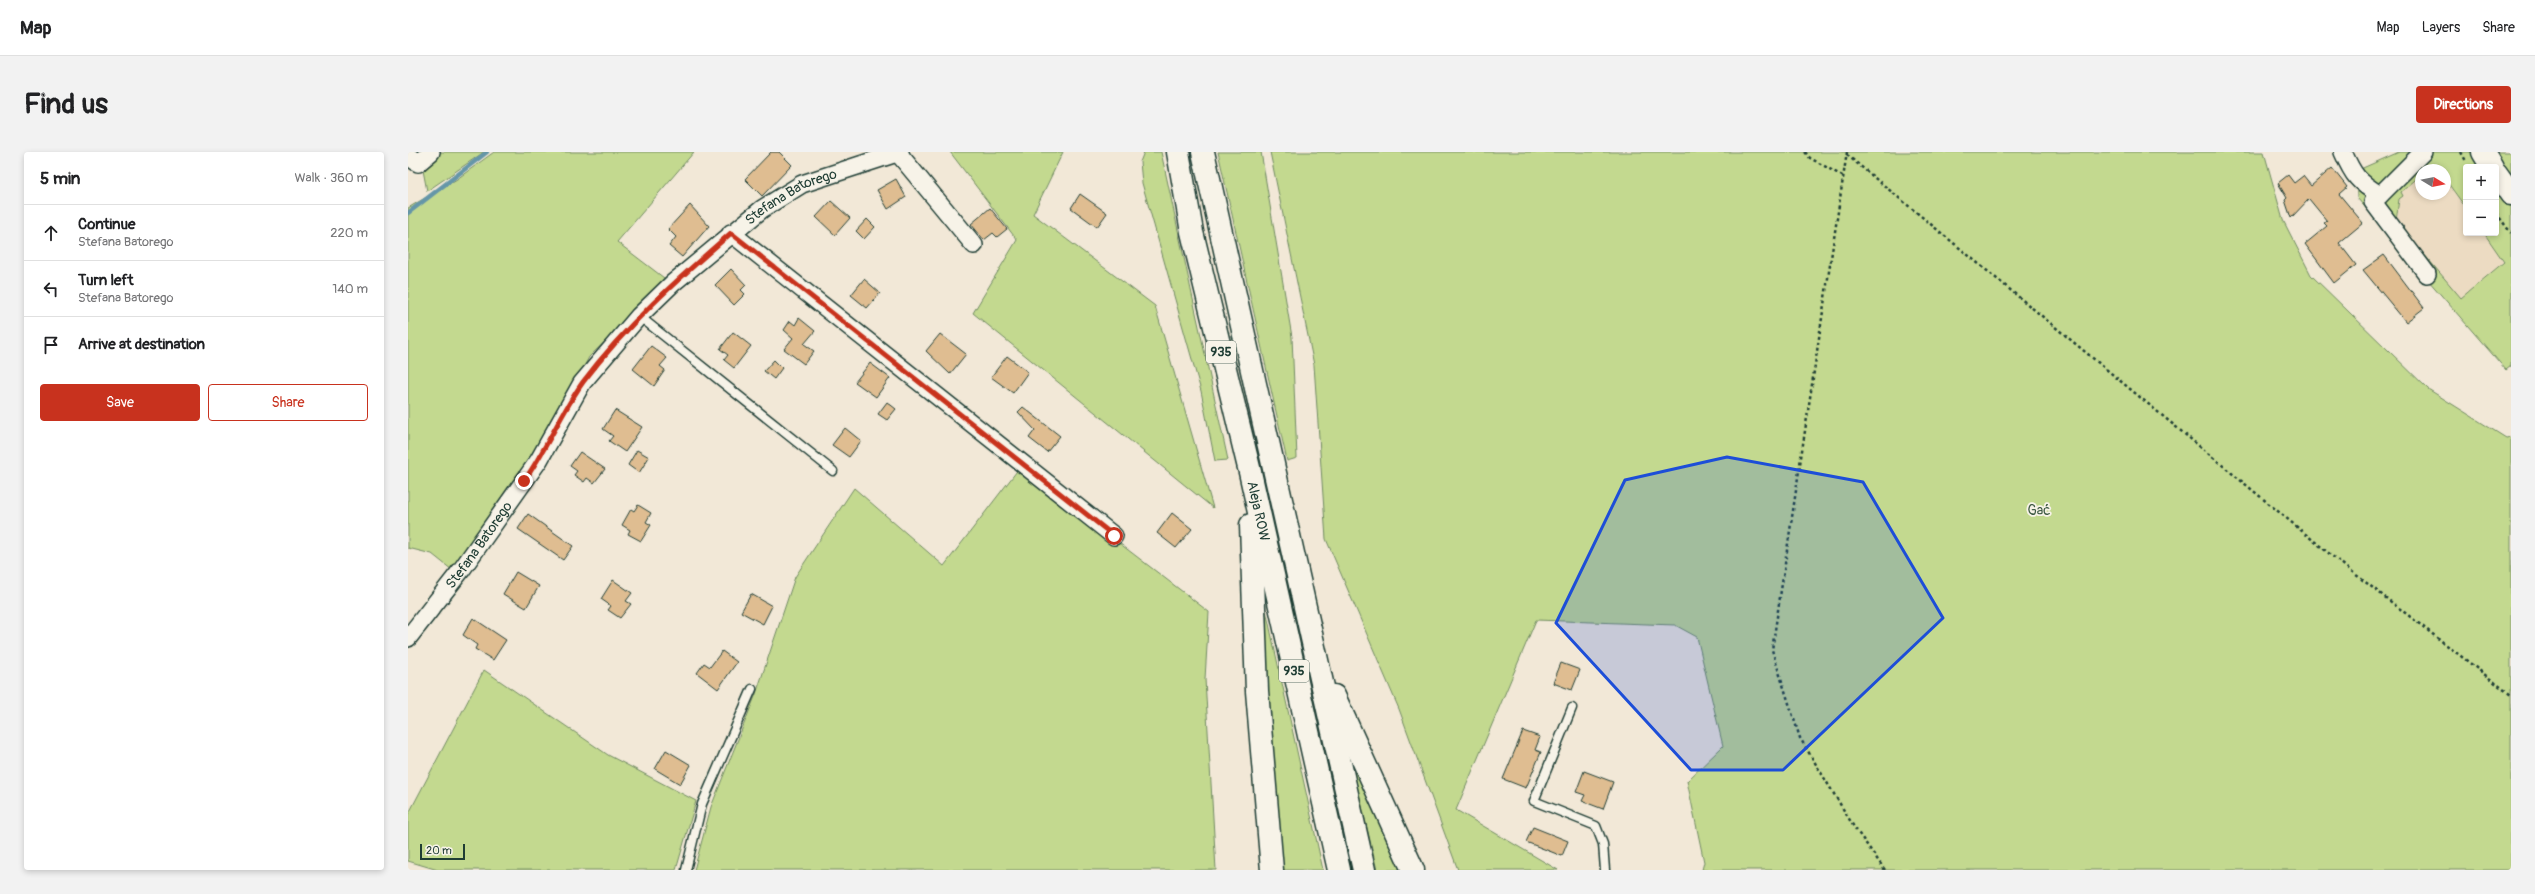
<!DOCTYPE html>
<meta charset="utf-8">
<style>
:root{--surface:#fff;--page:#f2f2f2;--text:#202124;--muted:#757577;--line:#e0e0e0;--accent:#c8321e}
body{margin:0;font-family:Pangolin,sans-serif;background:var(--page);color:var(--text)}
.controls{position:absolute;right:12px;top:12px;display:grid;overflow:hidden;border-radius:4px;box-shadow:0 2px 6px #0003}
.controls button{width:36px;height:36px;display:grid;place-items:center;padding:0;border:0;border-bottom:1px solid var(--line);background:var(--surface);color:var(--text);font:20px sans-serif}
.compass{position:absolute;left:2007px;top:12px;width:36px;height:36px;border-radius:50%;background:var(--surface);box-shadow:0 2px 6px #0003;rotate:100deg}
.scale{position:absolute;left:12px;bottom:10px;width:45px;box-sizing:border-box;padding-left:4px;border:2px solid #1f3d34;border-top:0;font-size:11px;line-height:14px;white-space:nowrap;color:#1f3d34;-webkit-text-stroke:3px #f7f3e8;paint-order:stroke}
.stop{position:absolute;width:12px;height:12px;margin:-9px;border:3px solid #c8321e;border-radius:50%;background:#fff}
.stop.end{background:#c8321e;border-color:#fff;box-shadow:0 1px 4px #0008}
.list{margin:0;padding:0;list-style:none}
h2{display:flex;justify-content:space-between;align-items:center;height:52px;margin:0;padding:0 16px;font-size:17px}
h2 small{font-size:13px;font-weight:400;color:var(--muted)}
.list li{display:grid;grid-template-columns:26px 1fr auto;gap:12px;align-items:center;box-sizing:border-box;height:56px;padding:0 16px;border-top:1px solid var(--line)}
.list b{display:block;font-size:15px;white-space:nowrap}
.list p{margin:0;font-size:13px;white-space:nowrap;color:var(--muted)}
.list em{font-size:13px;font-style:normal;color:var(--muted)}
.actions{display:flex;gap:8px;padding:12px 16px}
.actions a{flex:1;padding:9px 0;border:1px solid var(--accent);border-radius:4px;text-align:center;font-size:14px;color:var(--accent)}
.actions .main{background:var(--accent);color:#fff}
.icon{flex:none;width:22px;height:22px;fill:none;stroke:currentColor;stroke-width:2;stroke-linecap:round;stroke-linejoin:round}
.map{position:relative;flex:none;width:2103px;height:718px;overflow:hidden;border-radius:4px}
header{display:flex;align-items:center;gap:24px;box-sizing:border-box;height:56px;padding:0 20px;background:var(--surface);border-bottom:1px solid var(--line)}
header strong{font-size:19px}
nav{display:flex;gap:22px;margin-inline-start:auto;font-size:14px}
.intro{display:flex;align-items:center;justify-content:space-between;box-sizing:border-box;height:96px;padding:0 24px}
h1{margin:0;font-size:28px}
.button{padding:10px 18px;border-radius:4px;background:var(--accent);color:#fff;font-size:14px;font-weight:700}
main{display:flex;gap:24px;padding:0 24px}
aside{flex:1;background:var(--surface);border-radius:4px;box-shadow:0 2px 6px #0003}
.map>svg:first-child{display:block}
.built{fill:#ecdbc2}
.green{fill:#c3d98f;stroke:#718b62;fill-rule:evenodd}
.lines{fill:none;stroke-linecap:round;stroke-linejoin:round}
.stream{stroke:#6596a8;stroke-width:4.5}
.building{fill:#dfbd91;stroke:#1f3d34}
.service-casing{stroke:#1f3d34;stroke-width:11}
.minor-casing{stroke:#1f3d34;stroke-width:20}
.secondary-casing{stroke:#1f3d34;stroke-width:25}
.primary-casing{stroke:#1f3d34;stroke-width:25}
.path{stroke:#1f3d34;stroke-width:2.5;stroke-dasharray:3 3;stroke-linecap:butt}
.service{stroke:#f7f3e8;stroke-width:8}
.minor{stroke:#f7f3e8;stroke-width:17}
.secondary{stroke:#f7f3e8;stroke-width:22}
.primary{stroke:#f7f3e8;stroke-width:22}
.route{stroke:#c8321e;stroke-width:5}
.marked{fill:#1d4ed8;fill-opacity:0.2;stroke:#1d4ed8;stroke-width:3;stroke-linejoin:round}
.labels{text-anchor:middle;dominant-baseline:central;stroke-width:3.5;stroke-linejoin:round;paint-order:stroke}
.shield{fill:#f7f3e8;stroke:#60746a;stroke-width:1}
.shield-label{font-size:13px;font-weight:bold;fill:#1f3d34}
.street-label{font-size:14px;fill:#1f3d34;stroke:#f7f3e8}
.park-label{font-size:14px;fill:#405c46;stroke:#f7f3e8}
</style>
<header>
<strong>Map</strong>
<nav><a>Map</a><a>Layers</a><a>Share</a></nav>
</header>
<div class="intro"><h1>Find us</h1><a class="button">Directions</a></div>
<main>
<aside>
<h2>5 min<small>Walk · 360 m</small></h2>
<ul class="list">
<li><svg class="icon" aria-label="ahead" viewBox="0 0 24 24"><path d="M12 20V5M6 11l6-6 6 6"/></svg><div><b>Continue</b><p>Stefana Batorego</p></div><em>220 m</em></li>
<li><svg class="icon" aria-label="left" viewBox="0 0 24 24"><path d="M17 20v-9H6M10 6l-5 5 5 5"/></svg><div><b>Turn left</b><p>Stefana Batorego</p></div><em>140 m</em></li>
<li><svg class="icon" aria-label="arrive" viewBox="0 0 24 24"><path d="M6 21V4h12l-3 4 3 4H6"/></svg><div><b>Arrive at destination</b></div></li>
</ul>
<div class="actions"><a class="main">Save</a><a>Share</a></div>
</aside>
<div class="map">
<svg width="2103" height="718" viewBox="0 0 2103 718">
<rect width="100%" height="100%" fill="#f2e8d7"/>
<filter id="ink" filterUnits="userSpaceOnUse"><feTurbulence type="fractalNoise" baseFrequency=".025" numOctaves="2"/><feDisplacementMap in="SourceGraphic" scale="8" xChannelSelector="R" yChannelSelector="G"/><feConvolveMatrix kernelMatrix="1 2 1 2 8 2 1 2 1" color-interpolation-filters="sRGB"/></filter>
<g filter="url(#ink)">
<polygon class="built" points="2013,23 2013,42 2037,42 2037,27 2058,56 2058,81 2076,81 2096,110 2053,146 1988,68 1992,40"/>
<g class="green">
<polygon points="31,0 76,0 19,39 14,13"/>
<polygon points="86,0 286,0 209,90 260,129 181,205 143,278 100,335 44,418 24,402 0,396 0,56 49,27"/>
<polygon points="542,0 655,0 625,62 747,154 805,356 565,161 609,88"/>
<polygon points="736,0 753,0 820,308 807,309 793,239 734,31 732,10"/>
<polygon points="810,0 853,0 884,185 889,306 879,309"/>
<polygon points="862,0 1856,0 1875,68 1903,123 2020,237 2098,286 2103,285 2103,718 1294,718 1296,710 1279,629 1315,594 1289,485 1267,473 1128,468 1048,658 1150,718 1050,718 991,557 918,387 906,213"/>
<path d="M1991,0H2103V214L2098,218L1949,46L1948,19ZM2026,12L2031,18H2037V27L2058,56V15H2088V81H2076L2096,110L2053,146L1988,69L1991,47L1995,44L1993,40L2013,23V18H2019Z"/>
<polygon points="612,315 801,460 797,527 808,718 286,718 303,655 348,542 387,425 446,336 536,414"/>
<polygon points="849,417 915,718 873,718"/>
<polygon points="76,518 200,603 288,649 268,718 30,718 0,709 0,663"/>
<polygon points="940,596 998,718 969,718"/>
</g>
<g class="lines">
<polyline class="stream" points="0,61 79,0"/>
</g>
<g class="building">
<polygon points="363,0 371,0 384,13 354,44 337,27"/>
<polygon points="1924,16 1939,35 1931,42 1955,71 1931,91 1948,113 1926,131 1897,92 1919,74 1916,71 1919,69 1901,47 1883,66 1877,48 1879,46 1870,31 1880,23 1886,31 1895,24 1903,34"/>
<polygon points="488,27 498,45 480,57 469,38"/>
<polygon points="672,42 699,61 689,75 663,56"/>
<polygon points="423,49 442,66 427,83 408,65"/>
<polygon points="282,53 301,74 274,105 261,94 268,85 260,77"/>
<polygon points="582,56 599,77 589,85 585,81 576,88 563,72"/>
<polygon points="459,67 467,75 456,87 448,79"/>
<polygon points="1976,103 2016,156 1998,170 1955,118"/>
<polygon points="323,117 338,133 333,138 337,142 326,153 307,133"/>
<polygon points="456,127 472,141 459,156 443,143"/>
<polygon points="391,166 407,179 396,192 406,199 396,212 376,197 385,186 376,178 382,169 387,173"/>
<polygon points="325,180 343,194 326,216 316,208 320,203 312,197"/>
<polygon points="532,182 558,202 542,222 518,199"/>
<polygon points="243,194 259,206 252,214 257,218 246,234 225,217"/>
<polygon points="599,204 620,220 605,241 583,225"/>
<polygon points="366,208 374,216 366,227 356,219"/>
<polygon points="462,211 482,226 468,245 447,230"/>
<polygon points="479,250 488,257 479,268 470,262"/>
<polygon points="615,255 652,284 639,300 621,286 627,278 610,260"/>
<polygon points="207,258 234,275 217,300 201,289 205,284 195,277"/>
<polygon points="437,276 453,289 441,305 424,293"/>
<polygon points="229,298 241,305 231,321 220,313"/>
<polygon points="172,300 197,317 186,331 179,326 176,330 166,323 169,319 162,314"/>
<polygon points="230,353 243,361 238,370 243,373 233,389 220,382 222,378 214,373 223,357 226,359"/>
<polygon points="764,361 784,377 768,396 749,381"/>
<polygon points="120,362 165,394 155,408 110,377"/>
<polygon points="108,420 131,434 118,456 95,442"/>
<polygon points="205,428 224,441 218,449 223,452 212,466 200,458 203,454 193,447"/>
<polygon points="343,442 364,454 355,472 333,460"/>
<polygon points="65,466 98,488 85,508 67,497 69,493 55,483"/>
<polygon points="314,499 329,510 310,537 289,521 296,511 302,515"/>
<polygon points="1153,511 1172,518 1164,538 1145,531"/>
<polygon points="1115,579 1132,585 1127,598 1133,600 1118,636 1095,627"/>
<polygon points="258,598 283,613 272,632 247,617"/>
<polygon points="1176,619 1205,630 1195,657 1174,649 1177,643 1168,640"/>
<polygon points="1125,675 1160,689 1154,704 1118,690"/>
</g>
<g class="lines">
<defs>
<g id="service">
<polyline points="231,164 425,319"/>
<polyline points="1164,556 1126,649 1188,674 1195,692 1197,718"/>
<polyline points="278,718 294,652 344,537"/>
</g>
<g id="minor">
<path d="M1935,0C1945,23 1950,30 1972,43"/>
<polyline points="2015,0 1965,50 2019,122"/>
<polyline points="490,1 566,93"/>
<polyline points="0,4 10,11 23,0"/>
<polyline points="323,81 706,384"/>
<path id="s1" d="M0,486L54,417L131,308L174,231L231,164L265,131L354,57L394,32L492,0"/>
</g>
<g id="secondary">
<polyline points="2075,0 2084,15"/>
<polyline points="2088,21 2103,42"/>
</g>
<g id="primary">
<path id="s2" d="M770,0L784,80L842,320L931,718"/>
<polyline points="795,0 956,718"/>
<polyline points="843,373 849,539 864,718"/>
<polyline points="926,544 1005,718"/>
</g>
</defs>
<use href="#service" class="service-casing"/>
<use href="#minor" class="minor-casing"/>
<use href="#secondary" class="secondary-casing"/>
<use href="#primary" class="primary-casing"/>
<g class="path">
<polyline points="1397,0 1402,6 1436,25"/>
<polyline points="1439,0 1364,498 1392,586 1446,675 1477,718"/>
<polyline points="2053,0 2058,9"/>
<polyline points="1439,3 1929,408 2103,543"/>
<polyline points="2088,61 2103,81"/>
</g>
<use href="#service" class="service"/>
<use href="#minor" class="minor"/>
<use href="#secondary" class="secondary"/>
<use href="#primary" class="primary"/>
</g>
</g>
<g class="lines" filter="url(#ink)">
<path class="route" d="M116,329C138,298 153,261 175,230C218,173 270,127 323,81L706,384"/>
</g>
<path class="marked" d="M1319,305L1455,330L1535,466L1375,618H1283L1148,471L1217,328Z"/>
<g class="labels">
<g class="shield">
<rect x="798" y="189" width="30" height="22" rx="3"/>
<rect x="871" y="508" width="30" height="22" rx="3"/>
</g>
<g class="shield-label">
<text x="813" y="200">935</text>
<text x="886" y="519">935</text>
</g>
<g class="street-label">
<text stroke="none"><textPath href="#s1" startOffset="592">Stefana Batorego</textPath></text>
<text stroke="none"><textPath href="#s2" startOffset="368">Aleja ROW</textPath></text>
<text stroke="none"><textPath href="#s1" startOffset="117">Stefana Batorego</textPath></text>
</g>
<g class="park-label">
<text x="1631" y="358">Gać</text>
</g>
</g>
</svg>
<div class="controls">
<button>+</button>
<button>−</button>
</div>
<svg class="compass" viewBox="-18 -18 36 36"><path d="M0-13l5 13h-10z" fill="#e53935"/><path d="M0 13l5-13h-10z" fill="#757577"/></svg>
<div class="scale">20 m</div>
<div class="stop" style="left:706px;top:384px"></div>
<div class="stop end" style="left:116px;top:329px"></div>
</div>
</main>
